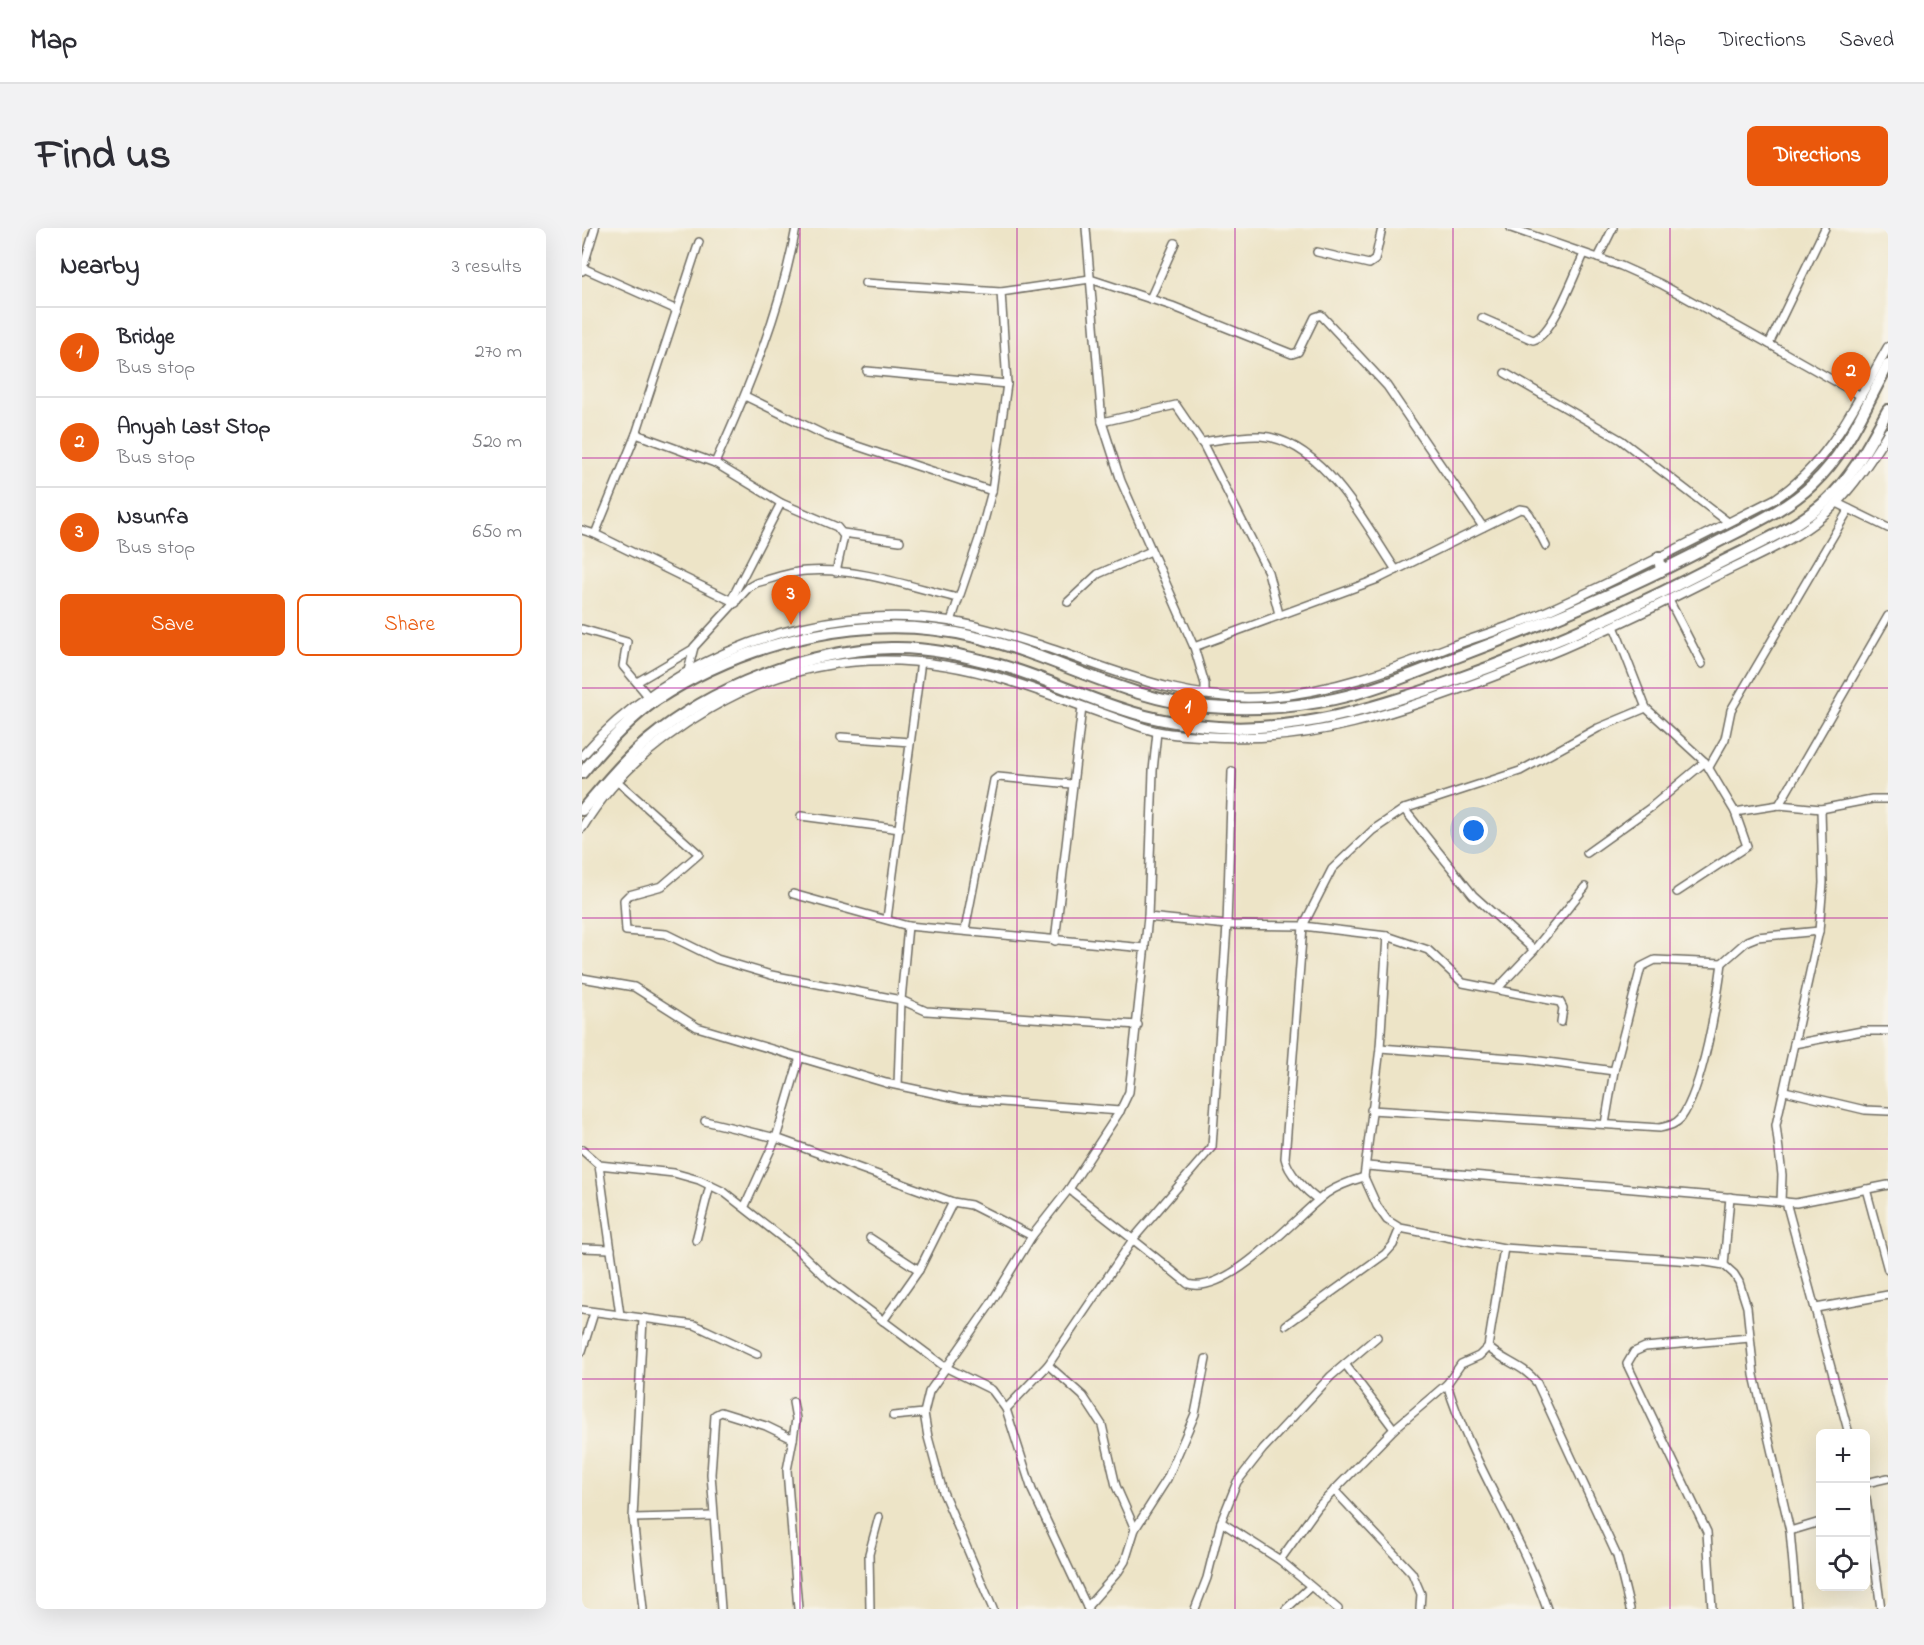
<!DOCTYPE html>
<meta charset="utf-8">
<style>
:root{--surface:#fff;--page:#f2f2f3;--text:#2b2b33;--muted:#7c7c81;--line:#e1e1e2;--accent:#ea580c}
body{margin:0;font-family:"Indie Flower",sans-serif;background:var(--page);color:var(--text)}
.controls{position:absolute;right:18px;bottom:18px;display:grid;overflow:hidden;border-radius:9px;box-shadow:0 6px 24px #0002}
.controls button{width:54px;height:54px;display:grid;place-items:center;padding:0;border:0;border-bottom:2px solid var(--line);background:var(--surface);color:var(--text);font:30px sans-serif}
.you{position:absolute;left:892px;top:603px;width:21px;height:21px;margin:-15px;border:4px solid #fff;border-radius:50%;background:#1a73e8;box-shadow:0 0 0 9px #1a73e833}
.badge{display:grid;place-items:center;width:39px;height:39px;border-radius:50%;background:var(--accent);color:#fff;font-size:20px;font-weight:700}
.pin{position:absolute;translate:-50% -50px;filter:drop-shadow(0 2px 3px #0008)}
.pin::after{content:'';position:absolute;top:32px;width:21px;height:18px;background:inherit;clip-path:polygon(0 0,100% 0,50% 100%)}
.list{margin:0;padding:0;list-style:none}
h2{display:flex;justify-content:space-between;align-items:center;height:78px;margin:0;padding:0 24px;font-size:26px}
h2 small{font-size:20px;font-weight:400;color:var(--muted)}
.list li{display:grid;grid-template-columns:39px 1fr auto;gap:18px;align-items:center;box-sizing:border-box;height:90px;padding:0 24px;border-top:2px solid var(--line)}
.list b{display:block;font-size:22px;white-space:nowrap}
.list p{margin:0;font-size:20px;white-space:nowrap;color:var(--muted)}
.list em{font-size:20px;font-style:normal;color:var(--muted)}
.actions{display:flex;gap:12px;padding:18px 24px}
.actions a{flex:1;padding:14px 0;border:2px solid var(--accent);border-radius:9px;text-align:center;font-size:21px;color:var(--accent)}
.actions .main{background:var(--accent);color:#fff}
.icon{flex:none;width:33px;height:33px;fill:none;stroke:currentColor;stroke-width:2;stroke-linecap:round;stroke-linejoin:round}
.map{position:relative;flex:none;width:1306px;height:1381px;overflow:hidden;border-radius:9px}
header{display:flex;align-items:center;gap:36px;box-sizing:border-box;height:84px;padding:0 30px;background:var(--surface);border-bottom:2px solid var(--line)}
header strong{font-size:28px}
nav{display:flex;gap:33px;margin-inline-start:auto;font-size:21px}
.intro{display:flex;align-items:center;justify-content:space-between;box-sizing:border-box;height:144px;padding:0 36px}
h1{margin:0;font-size:42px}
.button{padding:15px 27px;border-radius:9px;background:var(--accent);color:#fff;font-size:21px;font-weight:700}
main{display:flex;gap:36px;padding:0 36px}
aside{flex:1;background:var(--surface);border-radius:9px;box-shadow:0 6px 24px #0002}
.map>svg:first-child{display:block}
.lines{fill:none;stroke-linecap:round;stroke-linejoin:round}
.minor-casing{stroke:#6f6c62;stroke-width:10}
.tertiary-casing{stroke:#6f6c62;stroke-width:11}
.primary-casing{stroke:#6f6c62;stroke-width:14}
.minor{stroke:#fff;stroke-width:7}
.tertiary{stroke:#fff;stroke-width:8}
.primary{stroke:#fff;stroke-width:10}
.grid{fill:none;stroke:#b5179e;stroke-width:1.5;stroke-opacity:0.55}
</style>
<header>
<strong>Map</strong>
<nav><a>Map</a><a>Directions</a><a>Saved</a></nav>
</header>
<div class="intro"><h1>Find us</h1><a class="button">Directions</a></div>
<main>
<aside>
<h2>Nearby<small>3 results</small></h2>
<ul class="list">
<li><span class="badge">1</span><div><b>Bridge</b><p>Bus stop</p></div><em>270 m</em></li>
<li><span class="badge">2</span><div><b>Anyah Last Stop</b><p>Bus stop</p></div><em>520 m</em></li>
<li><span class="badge">3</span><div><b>Nsunfa</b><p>Bus stop</p></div><em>650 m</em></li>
</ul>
<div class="actions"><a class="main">Save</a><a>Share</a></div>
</aside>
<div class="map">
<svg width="1306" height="1381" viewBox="0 0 1306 1381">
<rect width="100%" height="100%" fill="#f7f3e8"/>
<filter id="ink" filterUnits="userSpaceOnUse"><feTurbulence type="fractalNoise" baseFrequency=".0167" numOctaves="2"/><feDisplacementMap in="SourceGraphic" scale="12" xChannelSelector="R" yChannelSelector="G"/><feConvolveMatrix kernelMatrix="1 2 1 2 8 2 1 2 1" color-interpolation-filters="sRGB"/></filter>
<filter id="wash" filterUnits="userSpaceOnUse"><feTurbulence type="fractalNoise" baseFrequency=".008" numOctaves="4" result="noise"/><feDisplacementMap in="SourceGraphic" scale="24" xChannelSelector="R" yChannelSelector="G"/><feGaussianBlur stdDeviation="1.35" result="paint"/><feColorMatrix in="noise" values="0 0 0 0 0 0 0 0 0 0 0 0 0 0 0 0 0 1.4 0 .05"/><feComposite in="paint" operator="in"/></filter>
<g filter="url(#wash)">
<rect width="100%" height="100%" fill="#ede4c7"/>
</g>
<g filter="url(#ink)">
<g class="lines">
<defs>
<g id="minor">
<polyline points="504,0 520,194 539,253 612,419 623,456 623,467"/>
<polyline points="929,0 1039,38 1079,56 1187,116"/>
<polyline points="1243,0 1187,116 1279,168"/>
<polyline points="735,24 787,36 793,32 800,0"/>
<polyline points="1016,30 1031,0"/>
<polyline points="1,40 95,82"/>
<polyline points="0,43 13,0"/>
<polyline points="283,55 419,64 508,51 590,78 710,126 716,124 733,89 739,87 805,158 901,299"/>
<polyline points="568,71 593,15"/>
<path d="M900,90L951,112C971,107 993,45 1002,26"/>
<polyline points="285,143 425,156"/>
<polyline points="923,145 1039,212 1146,294"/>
<polyline points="163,168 245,208 410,263"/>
<polyline points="520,194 594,177 622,218 686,344 697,386"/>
<polyline points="54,206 133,235 199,275 255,299 262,308 254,344"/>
<path d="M619,214C638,212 659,207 678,208C740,211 783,296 814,342"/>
<path d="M133,235C167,160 199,82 214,0"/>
<polyline points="1255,275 1306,300"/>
<polyline points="0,302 13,306 154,375"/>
<polyline points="261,305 318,313"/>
<polyline points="13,306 54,206 117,14"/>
<polyline points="149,372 199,275"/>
<polyline points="1087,372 1120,436"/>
<polyline points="486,374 516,346 569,323"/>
<polyline points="369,393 397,311 410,263 425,156 419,64"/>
<polyline points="1032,398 1064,480 1123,534 1153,584 1165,618 1095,664"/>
<polyline points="0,401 45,414 41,438 66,468"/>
<polyline points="612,419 796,351 938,281 944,282 948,287 964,318"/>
<path d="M106,443L112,419L167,359L174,355C189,351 207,344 224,343C275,339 326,358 375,370"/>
<polyline points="55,454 111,421"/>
<polyline points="259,509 328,514"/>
<polyline points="1127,539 1143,511 1149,482 1267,281"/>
<polyline points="35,553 117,626 80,658 47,667 42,672 44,703 84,706 135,731 189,747 319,772 344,783 556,797"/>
<polyline points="1197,577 1306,388"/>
<polyline points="822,581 891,667 952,722"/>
<polyline points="1153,584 1197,577 1239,581 1290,571 1306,571"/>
<polyline points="219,588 318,601"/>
<polyline points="1005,625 1068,580 1123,534"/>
<polyline points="211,666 326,698 563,720"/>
<polyline points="566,689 645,697 721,698 805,708 846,722 881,755 978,774 981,780 979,794"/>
<polyline points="305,691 339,433"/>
<polyline points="383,702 412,552 416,549 489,556"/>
<polyline points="805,708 798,820 782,949 795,978 805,992 818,1000 922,1020 1124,1034 1142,1037 1152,1046 1157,1054 1165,1079 1172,1147 1208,1303 1215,1381"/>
<polyline points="473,713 500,479"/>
<polyline points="0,750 52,759 115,799 304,855 379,871 538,883"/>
<polyline points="916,760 952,722 1003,659"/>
<polyline points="1212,816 1280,803 1306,803"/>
<polyline points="798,820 943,831 1032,843"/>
<polyline points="316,857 319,772 326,698"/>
<polyline points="1203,863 1283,882 1306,883"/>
<path d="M789,882L1078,900C1086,898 1093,897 1099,890C1121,860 1135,773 1140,735L1165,713L1175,709L1237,703"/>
<polyline points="123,893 194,910 371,974 389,977 450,1008"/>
<polyline points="1023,896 1032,843 1059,739 1073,732 1140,735"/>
<polyline points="0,922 17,937 92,945 117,952 142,964 216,1022 248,1053 363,1139 410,1162 424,1181 450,1262 506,1381"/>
<polyline points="17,937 38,1087"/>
<polyline points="785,938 1214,975 1306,957"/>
<path d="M487,961C527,993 567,1023 606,1056C647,1068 714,988 745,965C757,957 769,953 782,949"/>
<polyline points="1284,961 1306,1042"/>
<path d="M736,972C724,963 706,945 703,930L721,698L750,641L791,602L822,581L938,543L1016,500L1064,480"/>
<polyline points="1199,974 1200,947 1194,897 1237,703 1241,655 1239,581"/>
<polyline points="1204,974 1267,1206"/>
<polyline points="163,978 194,910 218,829"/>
<polyline points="288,1010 337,1042"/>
<polyline points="114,1012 128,957"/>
<polyline points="0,1020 29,1021"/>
<polyline points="1142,1037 1148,969"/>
<polyline points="1234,1080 1306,1067"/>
<polyline points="0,1082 113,1097 175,1126"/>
<polyline points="301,1093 337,1042 371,974"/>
<polyline points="704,1097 803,1026 811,1017 818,1000"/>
<path d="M906,1119C922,1134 942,1137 955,1155L1035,1328L1048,1381"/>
<polyline points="0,1123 12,1085"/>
<polyline points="763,1136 812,1201"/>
<polyline points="466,1137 501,1168 520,1197 534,1258 553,1301"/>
<path d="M865,1156C889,1235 938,1303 965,1381"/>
<polyline points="424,1181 466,1137 552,1010 630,919 645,697 650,543"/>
<polyline points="311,1188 342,1185"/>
<polyline points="211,1211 214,1191 211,1174"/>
<polyline points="1284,1255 1306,1250"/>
<polyline points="752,1262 830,1345 839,1366 838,1381"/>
<polyline points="1284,1270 1299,1381"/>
<polyline points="51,1290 131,1288"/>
<polyline points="639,1294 698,1332 756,1381"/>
<polyline points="1208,1303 1238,1294"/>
<polyline points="698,1332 736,1279 812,1201 865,1156 879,1136 897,1128 906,1119 922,1020"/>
<polyline points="505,1379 536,1344 543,1333 553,1301 585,1251 613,1186 624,1131"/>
<polyline points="61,1381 51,1290 61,1090"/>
<polyline points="139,1381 129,1246 133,1187 139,1184 184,1198 211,1211 205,1242 216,1381"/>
<polyline points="288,1381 287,1326 297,1289"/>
<polyline points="411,1381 361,1264 346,1209 342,1185 347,1164 407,1078 450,1008 487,961 538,883 547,864 566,689 571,543 575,504"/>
<polyline points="613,1381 625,1350 639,1294 655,1254 681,1221 749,1148 795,1109"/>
<polyline points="704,1381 728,1359"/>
<polyline points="1130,1381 1125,1304 1045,1136 1052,1124 1063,1119 1168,1110"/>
</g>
<g id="tertiary">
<path d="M0,528C86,429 237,372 367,393C396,398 426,407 454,416C531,441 601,475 685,469C750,464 809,442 870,418C900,407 932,398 961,385C1040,350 1116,310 1193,271C1248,235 1274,175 1306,119"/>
<path d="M0,600C30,550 77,510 127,481C222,425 321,420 425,452C462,464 499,478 536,491C550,495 564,502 578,504C599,508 622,508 644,509C732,513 812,485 894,455C972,426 1048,392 1122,354C1158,335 1200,319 1232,295C1264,270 1285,239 1306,204"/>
</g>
<g id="primary">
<polyline points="1077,329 1079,343"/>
<path d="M0,545C22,518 46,492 74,472C165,412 286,383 393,409C473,427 545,473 627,479C669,482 711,480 752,471C793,462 833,445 872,430C960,397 1046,361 1130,317C1164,299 1203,283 1231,256C1266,223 1283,178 1306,137"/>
<path d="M0,582C21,558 41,533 65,513C130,459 225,422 309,420C346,419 383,428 418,437C461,449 501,469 543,482C573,492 606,497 637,499C715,504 794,480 867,454C958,422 1044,384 1130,339C1168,319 1212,302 1244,273C1272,247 1288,214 1306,182"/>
</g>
</defs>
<use href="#minor" class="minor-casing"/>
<use href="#tertiary" class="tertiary-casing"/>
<use href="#primary" class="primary-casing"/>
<use href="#minor" class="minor"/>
<use href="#tertiary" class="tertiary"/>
<use href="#primary" class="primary"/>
</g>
</g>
<path class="grid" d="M218,0V1381M435,0V1381M653,0V1381M871,0V1381M1088,0V1381M0,230H1306M0,460H1306M0,690H1306M0,921H1306M0,1151H1306"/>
</svg>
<div class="controls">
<button>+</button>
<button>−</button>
<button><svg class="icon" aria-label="locate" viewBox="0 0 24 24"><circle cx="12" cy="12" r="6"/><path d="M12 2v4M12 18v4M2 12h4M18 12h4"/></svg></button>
</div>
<div class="you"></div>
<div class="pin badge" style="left:606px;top:510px">1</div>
<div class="pin badge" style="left:1269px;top:174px">2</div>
<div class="pin badge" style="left:209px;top:397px">3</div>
</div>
</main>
